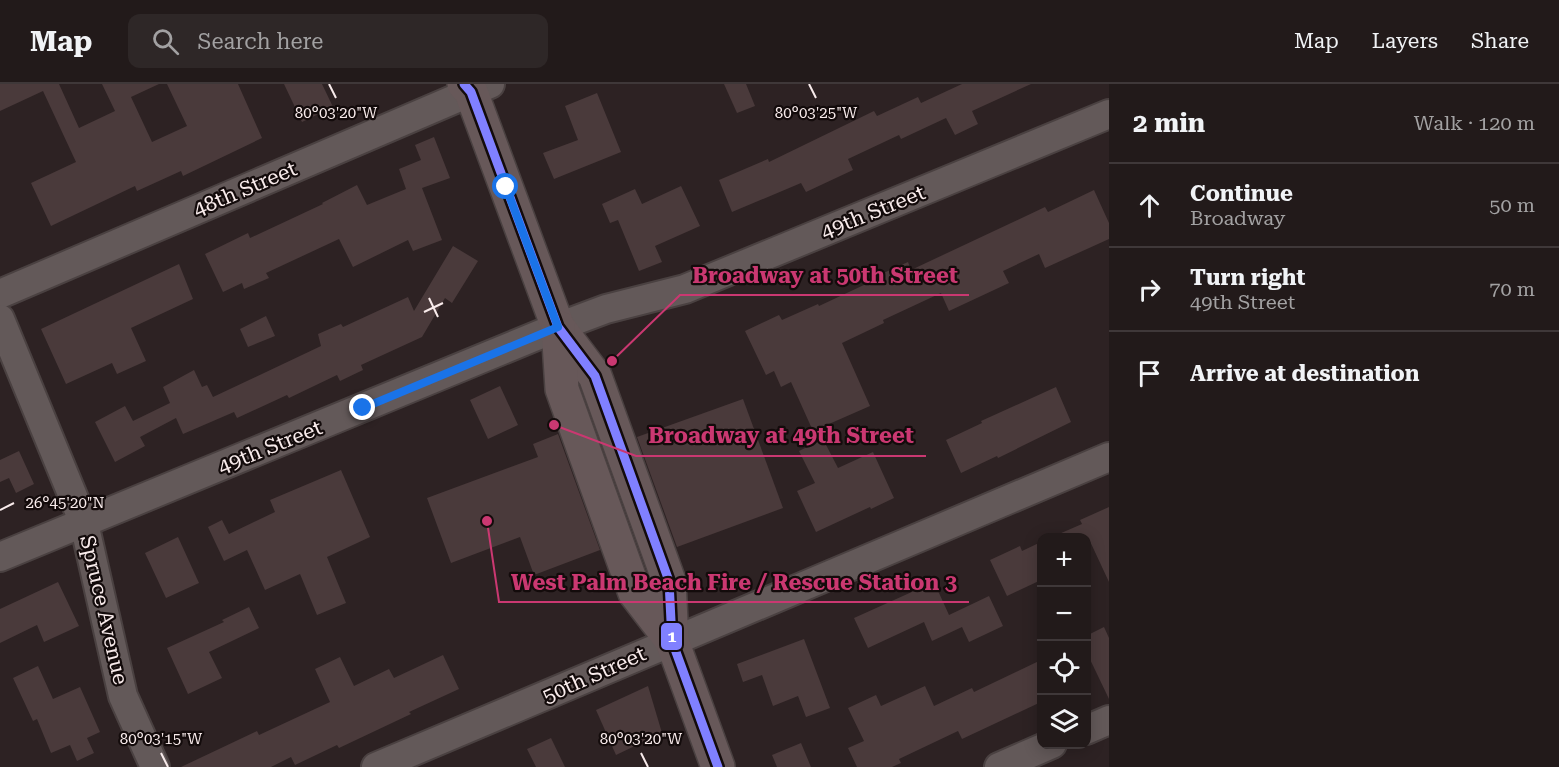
<!DOCTYPE html>
<meta charset="utf-8">
<style>
:root{--surface:#221a1a;--page:#2e2727;--text:#f1f3f6;--muted:#a2a1a2;--line:#3f3839}
body{margin:0;font-family:"Roboto Serif",serif;background:var(--page);color:var(--text)}
.controls{position:absolute;right:18px;bottom:18px;display:grid;overflow:hidden;border-radius:12px;box-shadow:0 3px 15px #0003}
.controls button{width:54px;height:54px;display:grid;place-items:center;padding:0;border:0;border-bottom:2px solid var(--line);background:var(--surface);color:var(--text);font:30px sans-serif}
.stop{position:absolute;width:18px;height:18px;margin:-14px;border:4px solid #1a73e8;border-radius:50%;background:#fff}
.stop.end{background:#1a73e8;border-color:#fff;box-shadow:0 2px 6px #0008}
.list{margin:0;padding:0;list-style:none}
h2{display:flex;justify-content:space-between;align-items:center;height:78px;margin:0;padding:0 24px;font-size:26px}
h2 small{font-size:20px;font-weight:400;color:var(--muted)}
.list li{display:grid;grid-template-columns:39px 1fr auto;gap:18px;align-items:center;box-sizing:border-box;height:84px;padding:0 24px;border-top:2px solid var(--line)}
.list b{display:block;font-size:22px;white-space:nowrap}
.list p{margin:0;font-size:20px;white-space:nowrap;color:var(--muted)}
.list em{font-size:20px;font-style:normal;color:var(--muted)}
.icon{flex:none;width:33px;height:33px;fill:none;stroke:currentColor;stroke-width:2;stroke-linecap:round;stroke-linejoin:round}
.map{position:relative;flex:none;width:1109px;height:683px;overflow:hidden}
header{display:flex;align-items:center;gap:36px;box-sizing:border-box;height:84px;padding:0 30px;background:var(--surface);border-bottom:2px solid var(--line)}
header strong{font-size:28px}
nav{display:flex;gap:33px;margin-inline-start:auto;font-size:21px}
.search{width:420px;height:54px;background:var(--page);display:flex;align-items:center;gap:15px;box-sizing:border-box;padding:0 21px;border-radius:12px;color:var(--muted);font-size:22px}
main{display:flex}
aside{flex:1;background:var(--surface)}
.map>svg:first-child{display:block}
.building{fill:#4a3a3b}
.lines{fill:none;stroke-linecap:round;stroke-linejoin:round}
.minor-casing{stroke:#4a4141;stroke-width:32}
.major-casing{stroke:#4a4141;stroke-width:36}
.minor{stroke:#635959;stroke-width:28}
.major{stroke:#675859;stroke-width:33}
.bus-1-casing{stroke:#130b0b;stroke-width:14}
.bus-1{stroke:#8080ff;stroke-width:9}
.route{stroke:#1a73e8;stroke-width:8}
.ticks{fill:none;stroke:#f8ebeb;stroke-width:2}
.labels{text-anchor:middle;dominant-baseline:central;stroke-width:4.5;stroke-linejoin:round;paint-order:stroke}
.street-label{font-size:21px;fill:#f8ebeb;stroke:#130b0b}
.ticks-label{font-size:15px;text-anchor:middle;fill:#f8ebeb;stroke:#130b0b;stroke-width:4.5;stroke-linejoin:round;paint-order:stroke}
.leader{fill:none;stroke:#ca3871;stroke-width:2}
.callout-dot{fill:#ca3871;stroke:#130b0b;stroke-width:2}
.callout-label{font-size:22px;text-anchor:middle;font-weight:bold;fill:#ca3871;stroke:#130b0b;stroke-width:4.5;stroke-linejoin:round;paint-order:stroke}
.line-badge{stroke:#130b0b;stroke-width:2}
.badge-label{font-size:16px;text-anchor:middle;font-weight:bold;fill:#fff}
</style>
<header>
<strong>Map</strong>
<div class="search"><svg class="icon" aria-label="search" viewBox="0 0 24 24"><circle cx="10" cy="10" r="6"/><path d="M15 15l6 6"/></svg>Search here</div>
<nav><a>Map</a><a>Layers</a><a>Share</a></nav>
</header>
<main>
<div class="map">
<svg width="1109" height="683" viewBox="0 0 1109 683">
<rect width="100%" height="100%" fill="#2d2223"/>
<g class="building">
<polygon points="0,0 59,0 79,44 115,27 102,0 159,0 131,13 152,58 187,42 167,0 238,0 262,54 183,92 181,87 137,107 135,102 51,142 31,99 76,78 43,7 0,27"/>
<polygon points="284,0 322,0 333,23 302,38"/>
<polygon points="724,0 746,0 755,22 737,29"/>
<polygon points="962,0 1031,0 972,27 978,40 955,51 946,34 901,55 899,51 848,75 853,86 806,108 801,99 732,128 719,96 768,75 769,78 874,27 877,32 918,13 921,19"/>
<polygon points="597,9 621,68 554,95 543,69 578,56 565,22"/>
<polygon points="434,53 450,94 422,104 442,156 413,167 408,156 353,183 339,155 266,189 269,194 244,205 242,199 223,208 205,170 248,149 250,154 323,120 322,119 357,101 367,121 406,105 399,85 421,76 415,61"/>
<polygon points="681,102 700,142 655,162 662,178 639,187 618,136 610,139 602,120 635,105 642,120"/>
<polygon points="1094,106 1109,139 1109,155 1045,184 1039,170 1003,187 1009,199 949,227 941,209 883,236 884,239 842,259 870,322 813,347 791,298 781,303 774,287 766,291 745,247 779,231 782,236 818,220 819,222 881,193 879,191 908,178 911,186 1045,123 1048,128"/>
<polygon points="453,162 478,177 452,219 445,214 422,253 361,281 363,286 340,297 337,291 289,314 287,311 237,334 234,328 183,350 176,334 140,353 145,362 115,378 95,338 125,322 133,337 170,319 163,303 194,286 202,303 207,301 213,313 321,262 318,250 341,240 343,243 408,213 414,227"/>
<polygon points="179,180 193,215 131,244 146,277 117,290 112,279 66,300 41,245"/>
<polygon points="266,232 275,252 248,263 240,245"/>
<polygon points="500,302 518,341 488,355 470,316"/>
<polygon points="1056,303 1071,338 998,374 997,372 961,389 946,356 982,339 981,337"/>
<polygon points="743,315 783,424 677,463 637,353"/>
<polygon points="558,350 600,466 534,491 520,453 451,479 427,414 538,373 533,360"/>
<polygon points="823,355 838,384 873,368 894,414 871,425 870,423 816,448 797,407 815,399 799,367"/>
<polygon points="19,367 34,400 16,409 9,394 0,398 0,376"/>
<polygon points="341,386 370,453 327,473 346,519 317,531 300,490 265,506 247,466 224,477 208,443 222,436 229,450 275,428 270,416"/>
<polygon points="1109,423 1109,498 1088,453 1052,453 1082,440 1080,436"/>
<polygon points="178,453 199,499 166,514 145,469"/>
<polygon points="1041,458 1041,496 1007,512 990,476 1020,462 1022,467"/>
<polygon points="58,498 79,542 44,558 37,541 0,559 0,525"/>
<polygon points="934,498 949,531 989,512 1003,542 969,558 962,543 932,557 924,538 868,564 854,534"/>
<polygon points="249,523 259,544 209,568 222,594 188,610 167,564 224,538 222,536"/>
<polygon points="1104,543 1109,554 1109,615 1086,567 1086,552"/>
<polygon points="804,555 830,624 806,633 798,612 773,622 762,591 743,598 737,580"/>
<polygon points="443,571 459,605 409,628 411,630 339,664 337,661 295,681 291,673 271,683 181,683 257,647 259,651 330,618 315,585 340,573 354,602 389,585 394,594"/>
<polygon points="1041,576 1041,618 962,655 958,647 899,675 901,679 892,683 857,683 848,664 864,657 848,624 876,611 881,622 925,602 934,622 972,604 974,608"/>
<polygon points="38,582 53,615 80,603 100,648 87,654 94,669 77,677 70,661 51,669 37,635 33,637 13,594"/>
<polygon points="648,602 662,649 616,671 596,626"/>
<polygon points="551,654 565,683 536,683 527,665"/>
<polygon points="801,659 811,683 777,683 772,671"/>
</g>
<g class="lines">
<defs>
<g id="minor">
<polyline points="0,210 490,0"/>
<polyline points="0,235 84,439 123,612 155,683"/>
<polyline points="0,473 558,243 606,225 685,205 1109,30"/>
<polyline points="1086,646 1109,636"/>
<polyline points="376,683 1109,373"/>
<polyline points="999,683 1052,660"/>
</g>
<g id="major">
<polyline points="464,0 471,8 558,243 595,292 669,497 672,557"/>
<polyline points="558,243 562,305 635,509 672,557 718,683"/>
</g>
</defs>
<use href="#minor" class="minor-casing"/>
<use href="#major" class="major-casing"/>
<use href="#minor" class="minor"/>
<use href="#major" class="major"/>
<defs>
<polyline id="bus-1" points="464,0 471,8 558,243 595,292 669,497 672,557 718,683"/>
</defs>
<use href="#bus-1" class="bus-1-casing"/>
<use href="#bus-1" class="bus-1"/>
</g>
<g class="lines">
<polyline class="route" points="363,324 558,243 506,103"/>
</g>
<path class="ticks" d="M329,0L336,14M809,0L816,14M429,214L438,233M424,228L443,219M0,426L14,419M161,669L168,683M641,669L648,683"/>
<g class="labels">
<g class="street-label">
<text transform="translate(245 105) rotate(-23)">48th Street</text>
<text transform="translate(873 128) rotate(-22)">49th Street</text>
<text transform="translate(270 363) rotate(-22)">49th Street</text>
<text transform="translate(104 526) rotate(77)">Spruce Avenue</text>
<text transform="translate(594 591) rotate(-24)">50th Street</text>
</g>
</g>
<g class="ticks-label">
<text x="336" y="34">80°03'20"W</text>
<text x="816" y="34">80°03'25"W</text>
<text x="65" y="424">26°45'20"N</text>
<text x="161" y="660">80°03'15"W</text>
<text x="641" y="660">80°03'20"W</text>
</g>
<path class="leader" d="M612 277L680 211H969M554 341L636 372H926M487 437L499 518H969"/>
<g class="callout-dot">
<circle cx="612" cy="277" r="6"/>
<circle cx="554" cy="341" r="6"/>
<circle cx="487" cy="437" r="6"/>
</g>
<g class="callout-label">
<text x="825" y="199">Broadway at 50th Street</text>
<text x="781" y="359">Broadway at 49th Street</text>
<text x="734" y="506">West Palm Beach Fire / Rescue Station 3</text>
</g>
<rect class="line-badge" x="660" y="538" width="23" height="29" rx="6" fill="#8080ff"/>
<g class="badge-label">
<text x="672" y="558">1</text>
</g>
</svg>
<div class="controls">
<button>+</button>
<button>−</button>
<button><svg class="icon" aria-label="locate" viewBox="0 0 24 24"><circle cx="12" cy="12" r="6"/><path d="M12 2v4M12 18v4M2 12h4M18 12h4"/></svg></button>
<button><svg class="icon" aria-label="layers" viewBox="0 0 24 24"><path d="M12 4l9 5-9 5-9-5zM3 14l9 5 9-5"/></svg></button>
</div>
<div class="stop" style="left:506px;top:103px"></div>
<div class="stop end" style="left:363px;top:324px"></div>
</div>
<aside>
<h2>2 min<small>Walk · 120 m</small></h2>
<ul class="list">
<li><svg class="icon" aria-label="ahead" viewBox="0 0 24 24"><path d="M12 20V5M6 11l6-6 6 6"/></svg><div><b>Continue</b><p>Broadway</p></div><em>50 m</em></li>
<li><svg class="icon" aria-label="right" viewBox="0 0 24 24"><path d="M7 20v-9h11M14 6l5 5-5 5"/></svg><div><b>Turn right</b><p>49th Street</p></div><em>70 m</em></li>
<li><svg class="icon" aria-label="arrive" viewBox="0 0 24 24"><path d="M6 21V4h12l-3 4 3 4H6"/></svg><div><b>Arrive at destination</b></div></li>
</ul>
</aside>
</main>
